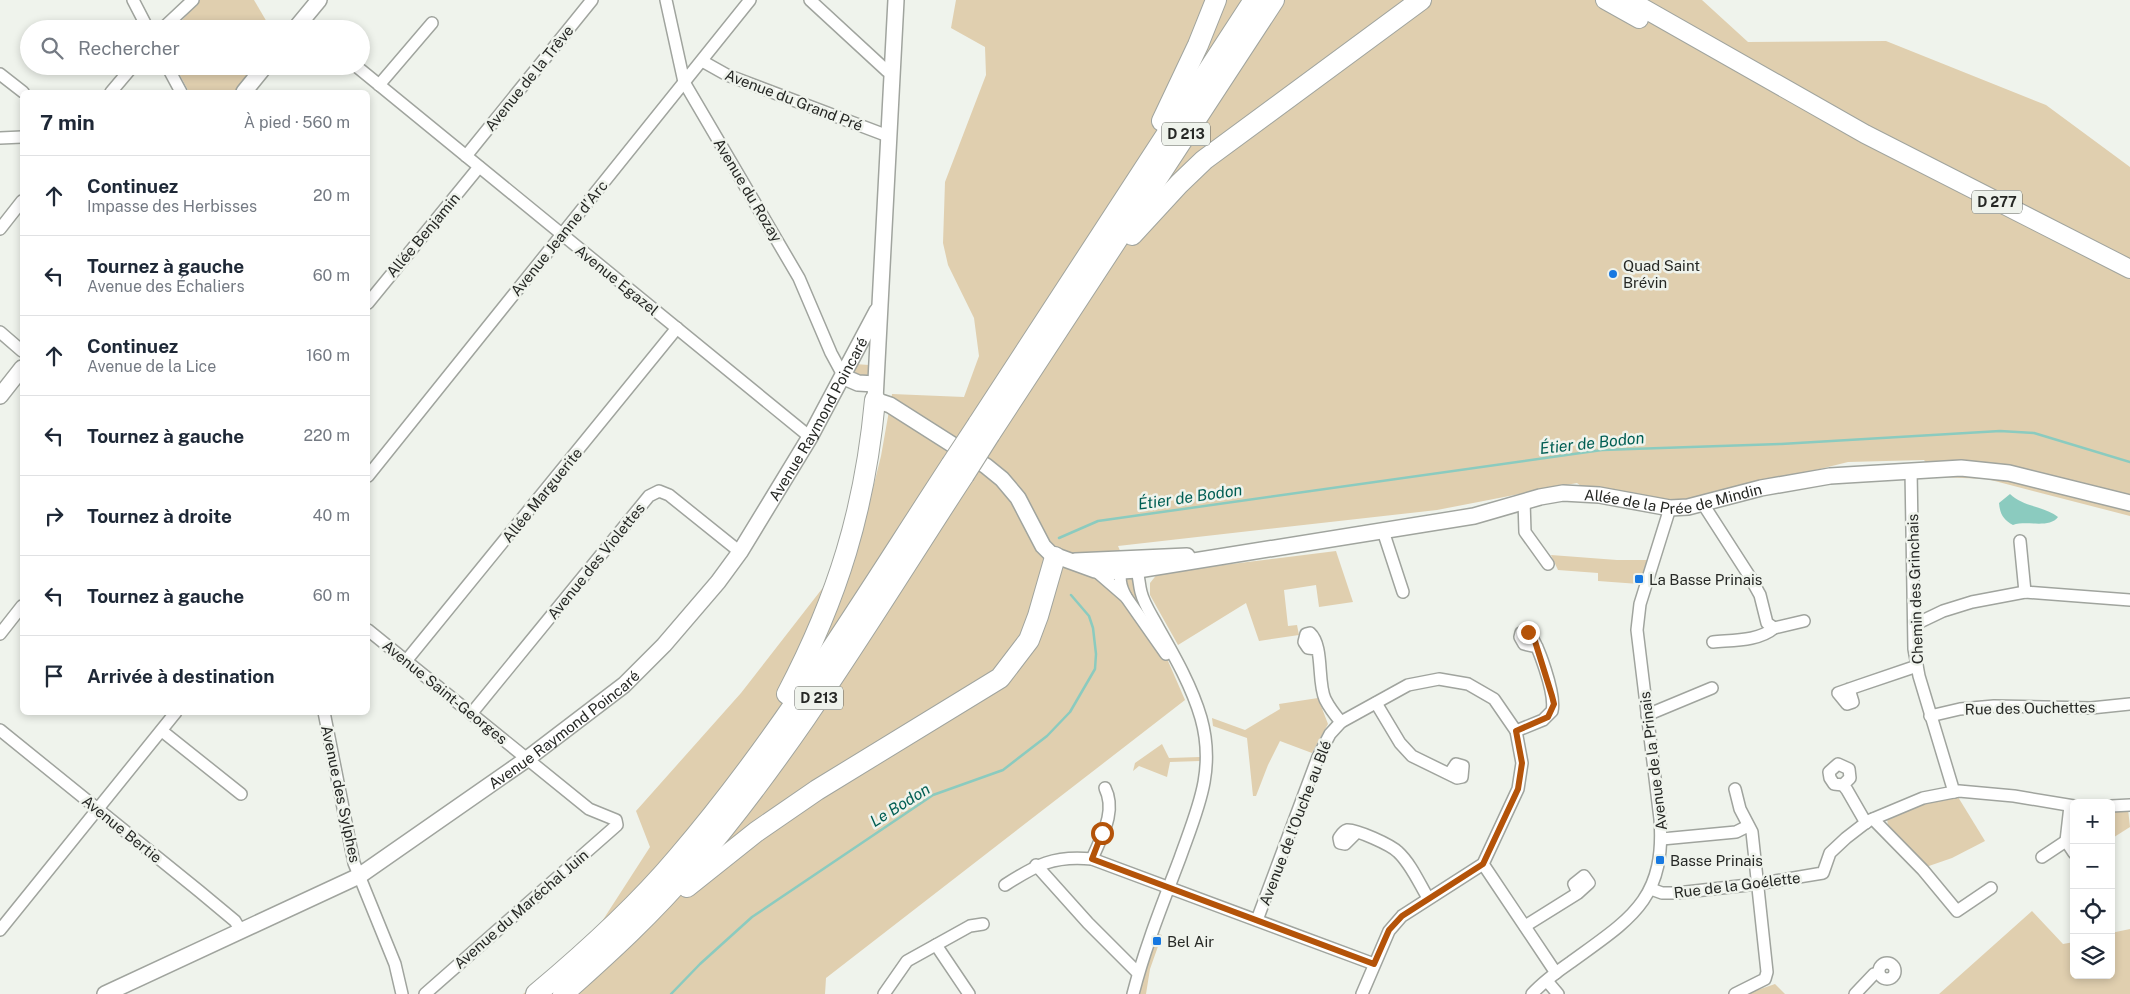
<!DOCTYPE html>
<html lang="fr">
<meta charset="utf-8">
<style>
:root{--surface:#fff;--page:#f2f2f3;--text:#1f2937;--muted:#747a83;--line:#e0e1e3}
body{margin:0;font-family:"Public Sans",sans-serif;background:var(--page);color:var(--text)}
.controls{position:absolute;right:15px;bottom:15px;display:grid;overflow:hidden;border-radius:8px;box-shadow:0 2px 8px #0003}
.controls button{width:45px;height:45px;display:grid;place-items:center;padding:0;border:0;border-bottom:1px solid var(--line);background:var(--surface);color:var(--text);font:25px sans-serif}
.stop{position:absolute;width:15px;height:15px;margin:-11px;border:4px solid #b45309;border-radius:50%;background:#fff}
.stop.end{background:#b45309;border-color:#fff;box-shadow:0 1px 5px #0008}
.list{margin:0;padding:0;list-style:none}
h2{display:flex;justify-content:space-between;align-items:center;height:65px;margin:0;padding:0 20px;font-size:21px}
h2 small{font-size:16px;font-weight:400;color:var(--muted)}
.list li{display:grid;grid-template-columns:32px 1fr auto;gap:15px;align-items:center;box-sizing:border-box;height:80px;padding:0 20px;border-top:1px solid var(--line)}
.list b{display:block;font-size:19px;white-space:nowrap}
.list p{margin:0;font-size:16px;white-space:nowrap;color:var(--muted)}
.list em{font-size:16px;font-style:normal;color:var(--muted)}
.icon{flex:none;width:28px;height:28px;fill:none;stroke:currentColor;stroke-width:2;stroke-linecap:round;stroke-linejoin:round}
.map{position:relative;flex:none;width:2130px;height:994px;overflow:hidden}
.search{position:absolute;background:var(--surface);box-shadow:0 2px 8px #0003;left:20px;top:20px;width:350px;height:55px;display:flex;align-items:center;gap:12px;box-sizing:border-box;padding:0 18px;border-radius:28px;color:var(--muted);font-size:19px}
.panel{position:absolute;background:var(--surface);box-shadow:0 2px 8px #0003;left:20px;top:90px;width:350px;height:625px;border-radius:8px}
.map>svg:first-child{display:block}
.green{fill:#e0cfaf}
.water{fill:#8bcbbf}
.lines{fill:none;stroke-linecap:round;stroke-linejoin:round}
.stream{stroke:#8bcbbf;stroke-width:2.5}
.street-casing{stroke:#a0a49e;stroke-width:14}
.secondary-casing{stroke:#a0a49e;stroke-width:18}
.primary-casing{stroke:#a0a49e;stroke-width:20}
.highway-casing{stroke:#a0a49e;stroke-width:22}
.street{stroke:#fff;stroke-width:11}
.secondary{stroke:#fff;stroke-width:15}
.primary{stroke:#fff;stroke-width:18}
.highway{stroke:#fff;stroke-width:20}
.highway-bridge-casing{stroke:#a0a49e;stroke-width:22;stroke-linecap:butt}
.highway-bridge{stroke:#fff;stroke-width:20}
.route{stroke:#b45309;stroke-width:6}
.poi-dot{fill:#1778e1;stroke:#eff3ec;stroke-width:2}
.labels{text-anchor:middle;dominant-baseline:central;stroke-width:5;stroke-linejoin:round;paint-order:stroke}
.shield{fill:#eff3ec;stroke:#626561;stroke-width:1}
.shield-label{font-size:14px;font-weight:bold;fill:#262825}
.street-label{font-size:15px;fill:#262825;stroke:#eff3ec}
.poi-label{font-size:15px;fill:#262825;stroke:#eff3ec;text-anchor:start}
.water-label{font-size:16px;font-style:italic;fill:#005e53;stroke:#eff3ec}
</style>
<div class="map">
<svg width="2130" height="994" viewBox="0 0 2130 994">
<rect width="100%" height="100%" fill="#eff3ec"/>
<g class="green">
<polygon points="200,0 254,0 271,29 174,29"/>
<polygon points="956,0 1702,0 1748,42 1886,41 2046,105 2130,167 2130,516 1987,479 1938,477 1924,460 1848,462 1687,502 1581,486 1577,483 1437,510 1118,546 1185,700 826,978 825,994 523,994 590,940 650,847 636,811 741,693 860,540 881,456 892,394 964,397 979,356 974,318 948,265 943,243 945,182 986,75 985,47 951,28"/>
<polygon points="175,66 257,66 235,92 189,92"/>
<polygon points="855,364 869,365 870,373 864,377 853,375 850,368"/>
<polygon points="1336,551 1353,602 1319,607 1316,585 1284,590 1288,626 1297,625 1299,635 1259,641 1246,603 1178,645 1150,595 1150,583 1158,573"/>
<polygon points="1551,555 1617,560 1649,560 1639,584 1598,581 1598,573 1558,570"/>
<polygon points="1318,698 1328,724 1312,753 1280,741 1268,765 1256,796 1253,796 1247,738 1213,726 1212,718 1245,730 1280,709 1279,704"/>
<polygon points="1162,744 1169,758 1200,757 1200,761 1170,762 1167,777 1139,766 1133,771 1135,763"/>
<polygon points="1958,797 1985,841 1952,858 1926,867 1888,827 1887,818 1927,803"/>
<polygon points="2128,809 2130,827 2111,839 2111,810"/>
<polygon points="2032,911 2063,944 2074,942 2074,975 2111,975 2111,933 2130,929 2130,994 1939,994"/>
<polygon points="1159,934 1162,935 1150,969 1146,994 1139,994 1144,972"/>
<polygon points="1775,984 1785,994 1746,994"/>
</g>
<path class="water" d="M2010,494C2023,507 2044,506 2058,517C2049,529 2027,520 2013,525C2004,520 2000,515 1999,503Z"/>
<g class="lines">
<g class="stream">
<polyline points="1059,538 1098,521 1602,450 1781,444 2000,431 2034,433 2130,462"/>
<polyline points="671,994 700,964 752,917 933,795 1003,770 1047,736 1070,712 1095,669 1096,654 1093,628 1089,616 1071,595"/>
</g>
<defs>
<g id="street">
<polyline points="133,0 148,29"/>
<polyline points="666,0 684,82 799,278 831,353 844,377"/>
<polyline points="810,0 887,71 892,73"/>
<polyline points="162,29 193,0"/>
<polyline points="702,61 727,75 888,136"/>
<polyline points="167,66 181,92"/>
<polyline points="356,66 810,437"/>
<polyline points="0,74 23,92"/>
<polyline points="379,85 432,23"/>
<polyline points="111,92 133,66"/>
<polyline points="0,138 22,137"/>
<polyline points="466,156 592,0"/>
<polyline points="0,229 22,201"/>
<polyline points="368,303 479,167"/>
<polyline points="0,332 22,351"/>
<polyline points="1911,470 1914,649 1919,676 1954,792"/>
<polyline points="368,476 750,0"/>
<polyline points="1524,501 1525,532 1548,564"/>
<polyline points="1703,504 1750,577 1760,595 1767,623 1774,628 1804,621"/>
<polyline points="1383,531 1403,592"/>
<polyline points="2020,541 2025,592"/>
<path d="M1123,564C1118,577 1120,586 1126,597"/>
<path d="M1132,564C1140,572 1138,581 1141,592C1144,605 1153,617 1159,629C1175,657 1192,687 1201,718C1216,771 1197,810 1180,858C1163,903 1145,947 1133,994"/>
<polyline points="1096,571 1126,597 1166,654"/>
<polyline points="1914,623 1920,622 1943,611 1972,602 2025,592 2130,600"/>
<polyline points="368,630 589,809 616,820 617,825 425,994"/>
<polyline points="0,634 22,606"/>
<path d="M1713,642C1733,640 1759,641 1774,628"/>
<path d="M1317,649L1308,648L1304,642L1306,634L1310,633C1324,646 1317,681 1325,699C1329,707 1335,715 1341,722"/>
<polyline points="406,661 677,328"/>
<polyline points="1849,689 1853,702 1847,704 1838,693 1858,686 1917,666"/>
<polyline points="1376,703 1400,743 1412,756 1457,778 1462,777 1463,766 1456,764 1450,773"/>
<polyline points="324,712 354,863 395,964 402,994"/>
<polyline points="471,714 649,496 659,491 669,495 740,552"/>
<polyline points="1647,715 1712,688"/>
<polyline points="1930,716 1960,709 1994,706 2091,708 2130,704"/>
<polyline points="0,730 199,891 235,921 241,931"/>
<polyline points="162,731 241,794"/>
<path d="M1516,731L1543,720L1552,711C1556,695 1538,642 1527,631L1521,633L1520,637L1524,644L1537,647"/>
<polyline points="1843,785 1850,778 1849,769 1838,764 1829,772 1830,778 1834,784 1843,785 1847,790 1866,823"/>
<polyline points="1735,789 1740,809 1752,832 1767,972 1765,979 1735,994"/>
<polyline points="2070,806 2066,841 2074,853"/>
<polyline points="2111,806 2130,805"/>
<polyline points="1873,819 1923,870 1957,911 1991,888"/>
<path d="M1357,832L1345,844L1340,843L1339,838C1341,835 1343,831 1347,830C1356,829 1391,845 1398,852C1411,864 1419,883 1428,898"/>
<polyline points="1662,839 1736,832 1748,826"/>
<polyline points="2042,857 2066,841"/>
<path d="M1092,859C1101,837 1117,812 1105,788"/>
<polyline points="1483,864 1556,973"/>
<polyline points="1036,865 1088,923 1138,973"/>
<path d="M1005,885C1036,865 1054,855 1092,859L1374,964"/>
<polyline points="1651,889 1662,893 1677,893 1757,884 1823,873 1830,853 1846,838 1868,821 1923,798 1959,791 2014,796 2074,806"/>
<polyline points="1257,920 1318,757 1330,734 1341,722 1408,685 1439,679 1468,684 1494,699 1516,731 1522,763 1518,789 1483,864 1402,916 1389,931 1362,994"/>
<polyline points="1525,926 1578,893 1589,883 1584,876 1574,884 1578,893"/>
<polyline points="0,930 176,712"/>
<polyline points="936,945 969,994"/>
<circle cx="1887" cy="971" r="8"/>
<polyline points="1547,981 1558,994"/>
<polyline points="884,994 907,961 970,926 983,924"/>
<path d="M1532,994C1543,982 1558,971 1571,962C1630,919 1666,900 1660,819L1637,630L1640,604L1670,508"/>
<polyline points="1855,994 1874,974 1878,973"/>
</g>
<g id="secondary">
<path id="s1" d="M896,0L875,400L890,405L986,466L1002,479L1018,498L1043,546L1051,554L1095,570L1105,572L1138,570L1474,516L1540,497L1563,493L1599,495L1670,508L1688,507L1761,488L1830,476L1961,468L2009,473L2130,503"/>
<polyline points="295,29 319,0"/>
<polyline points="244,92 265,66"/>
<polyline points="844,377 858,383 875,384"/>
<polyline points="0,396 22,368"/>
<polyline points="1075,561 1187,556"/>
<path id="s2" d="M105,994L359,876L527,759L624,685L664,645L718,582L740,552L810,437L877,311"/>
</g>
<g id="primary">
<polyline points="1605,0 1639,19"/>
<polyline points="1629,0 1865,134 2130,269"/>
</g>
<g id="highway">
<polyline points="1162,121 1198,45 1216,0"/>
<polyline points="1132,235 1179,184 1204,160 1421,0"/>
<polyline points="978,424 1254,0"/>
<polyline points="990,434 1274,0"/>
<path d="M787,694C838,597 865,509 875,400"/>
<polyline points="687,887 756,832 817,790 1000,678 1029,640 1038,616 1055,557"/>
<path d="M536,994C586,952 635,908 677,858C781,737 864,598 951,465"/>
<path d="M563,994C608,954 653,913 692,867C796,746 877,608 964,475"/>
</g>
</defs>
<use href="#street" class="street-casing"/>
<use href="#secondary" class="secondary-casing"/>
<use href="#primary" class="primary-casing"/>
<use href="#highway" class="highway-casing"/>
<use href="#street" class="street"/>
<use href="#secondary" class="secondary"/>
<use href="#primary" class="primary"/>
<use href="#highway" class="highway"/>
<defs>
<g id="highway-bridge">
<polyline points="951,465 978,424"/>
<polyline points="964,475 990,434"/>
</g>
</defs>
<use href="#highway-bridge" class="highway-bridge-casing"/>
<use href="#highway-bridge" class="highway-bridge"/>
</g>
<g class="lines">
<polyline class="route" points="1102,833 1092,859 1374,964 1389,930 1402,916 1483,864 1518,789 1522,763 1516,731 1548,717 1554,704 1552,696 1534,638 1528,632"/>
</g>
<g class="poi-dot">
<circle cx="1613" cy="274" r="5"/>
<rect x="1634" y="574" width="10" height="10" rx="2.5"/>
<rect x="1655" y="855" width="10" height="10" rx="2.5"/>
<rect x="1152" y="936" width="10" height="10" rx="2.5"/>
</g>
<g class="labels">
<g class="shield">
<rect x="1162" y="122.5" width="48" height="23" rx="4"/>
<rect x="1972" y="190.5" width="50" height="23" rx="4"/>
<rect x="795" y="686.5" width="48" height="23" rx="4"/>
</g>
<g class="shield-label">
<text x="1186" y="134">D 213</text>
<text x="1997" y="202">D 277</text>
<text x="819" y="698">D 213</text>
</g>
<g class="street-label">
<text transform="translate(529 78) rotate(-51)">Avenue de la Trêve</text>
<text transform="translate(794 100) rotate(21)">Avenue du Grand Pré</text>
<text transform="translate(748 190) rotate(59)">Avenue du Rozay</text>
<text transform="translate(423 235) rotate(-50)">Allée Benjamin</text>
<text transform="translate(559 238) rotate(-51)">Avenue Jeanne d'Arc</text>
<text transform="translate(617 280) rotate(39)">Avenue Egazel</text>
<text stroke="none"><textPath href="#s2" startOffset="938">Avenue Raymond Poincaré</textPath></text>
<text stroke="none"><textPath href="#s1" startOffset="1275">Allée de la Prée de Mindin</textPath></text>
<text transform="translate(542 495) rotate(-51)">Allée Marguerite</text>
<text transform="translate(596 561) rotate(-51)">Avenue des Violettes</text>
<text transform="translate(1915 589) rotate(-92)">Chemin des Grinchais</text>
<text transform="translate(445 692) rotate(39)">Avenue Saint-Georges</text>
<text transform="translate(2030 708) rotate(-1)">Rue des Ouchettes</text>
<text stroke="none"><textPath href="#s2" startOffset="532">Avenue Raymond Poincaré</textPath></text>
<text transform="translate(1653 761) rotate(-97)">Avenue de la Prinais</text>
<text transform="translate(341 794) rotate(78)">Avenue des Sylphes</text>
<text transform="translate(1295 823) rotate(-69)">Avenue de l'Ouche au Blé</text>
<text transform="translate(122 829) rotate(39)">Avenue Bertie</text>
<text transform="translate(1737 885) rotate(-7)">Rue de la Goélette</text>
<text transform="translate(521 909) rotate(-41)">Avenue du Maréchal Juin</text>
</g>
<g class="poi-label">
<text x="1623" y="265">Quad Saint<tspan x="1623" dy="17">Brévin</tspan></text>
<text x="1649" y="579">La Basse Prinais</text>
<text x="1670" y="860">Basse Prinais</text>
<text x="1167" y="941">Bel Air</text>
</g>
<g class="water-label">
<text transform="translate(1592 443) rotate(-6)">Étier de Bodon</text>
<text transform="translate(1190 497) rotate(-8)">Étier de Bodon</text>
<text transform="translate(900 805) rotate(-32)">Le Bodon</text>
</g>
</g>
</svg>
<div class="controls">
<button>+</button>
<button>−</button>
<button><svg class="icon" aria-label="locate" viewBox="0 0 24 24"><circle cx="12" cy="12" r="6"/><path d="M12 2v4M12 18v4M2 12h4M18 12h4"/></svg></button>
<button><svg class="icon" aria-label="layers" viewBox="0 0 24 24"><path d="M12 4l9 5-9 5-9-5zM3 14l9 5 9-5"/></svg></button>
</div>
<div class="stop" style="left:1102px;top:833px"></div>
<div class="stop end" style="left:1528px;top:632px"></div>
<div class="search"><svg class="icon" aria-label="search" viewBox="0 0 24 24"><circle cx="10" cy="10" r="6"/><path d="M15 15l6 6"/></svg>Rechercher</div>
<section class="panel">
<h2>7 min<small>À pied · 560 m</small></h2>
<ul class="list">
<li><svg class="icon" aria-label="ahead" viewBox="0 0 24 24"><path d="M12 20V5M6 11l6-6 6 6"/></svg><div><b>Continuez</b><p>Impasse des Herbisses</p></div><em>20 m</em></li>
<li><svg class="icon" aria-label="left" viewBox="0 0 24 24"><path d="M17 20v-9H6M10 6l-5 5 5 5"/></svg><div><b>Tournez à gauche</b><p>Avenue des Échaliers</p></div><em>60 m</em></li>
<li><svg class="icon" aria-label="ahead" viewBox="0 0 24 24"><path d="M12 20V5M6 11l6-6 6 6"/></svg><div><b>Continuez</b><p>Avenue de la Lice</p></div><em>160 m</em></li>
<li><svg class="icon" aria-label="left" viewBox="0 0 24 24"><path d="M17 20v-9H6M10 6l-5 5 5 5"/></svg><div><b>Tournez à gauche</b></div><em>220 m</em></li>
<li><svg class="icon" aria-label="right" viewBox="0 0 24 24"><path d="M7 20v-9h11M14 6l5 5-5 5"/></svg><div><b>Tournez à droite</b></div><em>40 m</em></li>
<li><svg class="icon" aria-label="left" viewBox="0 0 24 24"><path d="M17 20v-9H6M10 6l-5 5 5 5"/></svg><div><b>Tournez à gauche</b></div><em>60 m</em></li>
<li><svg class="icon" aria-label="arrive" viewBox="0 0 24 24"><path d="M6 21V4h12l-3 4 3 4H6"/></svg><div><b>Arrivée à destination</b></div></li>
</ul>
</section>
</div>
